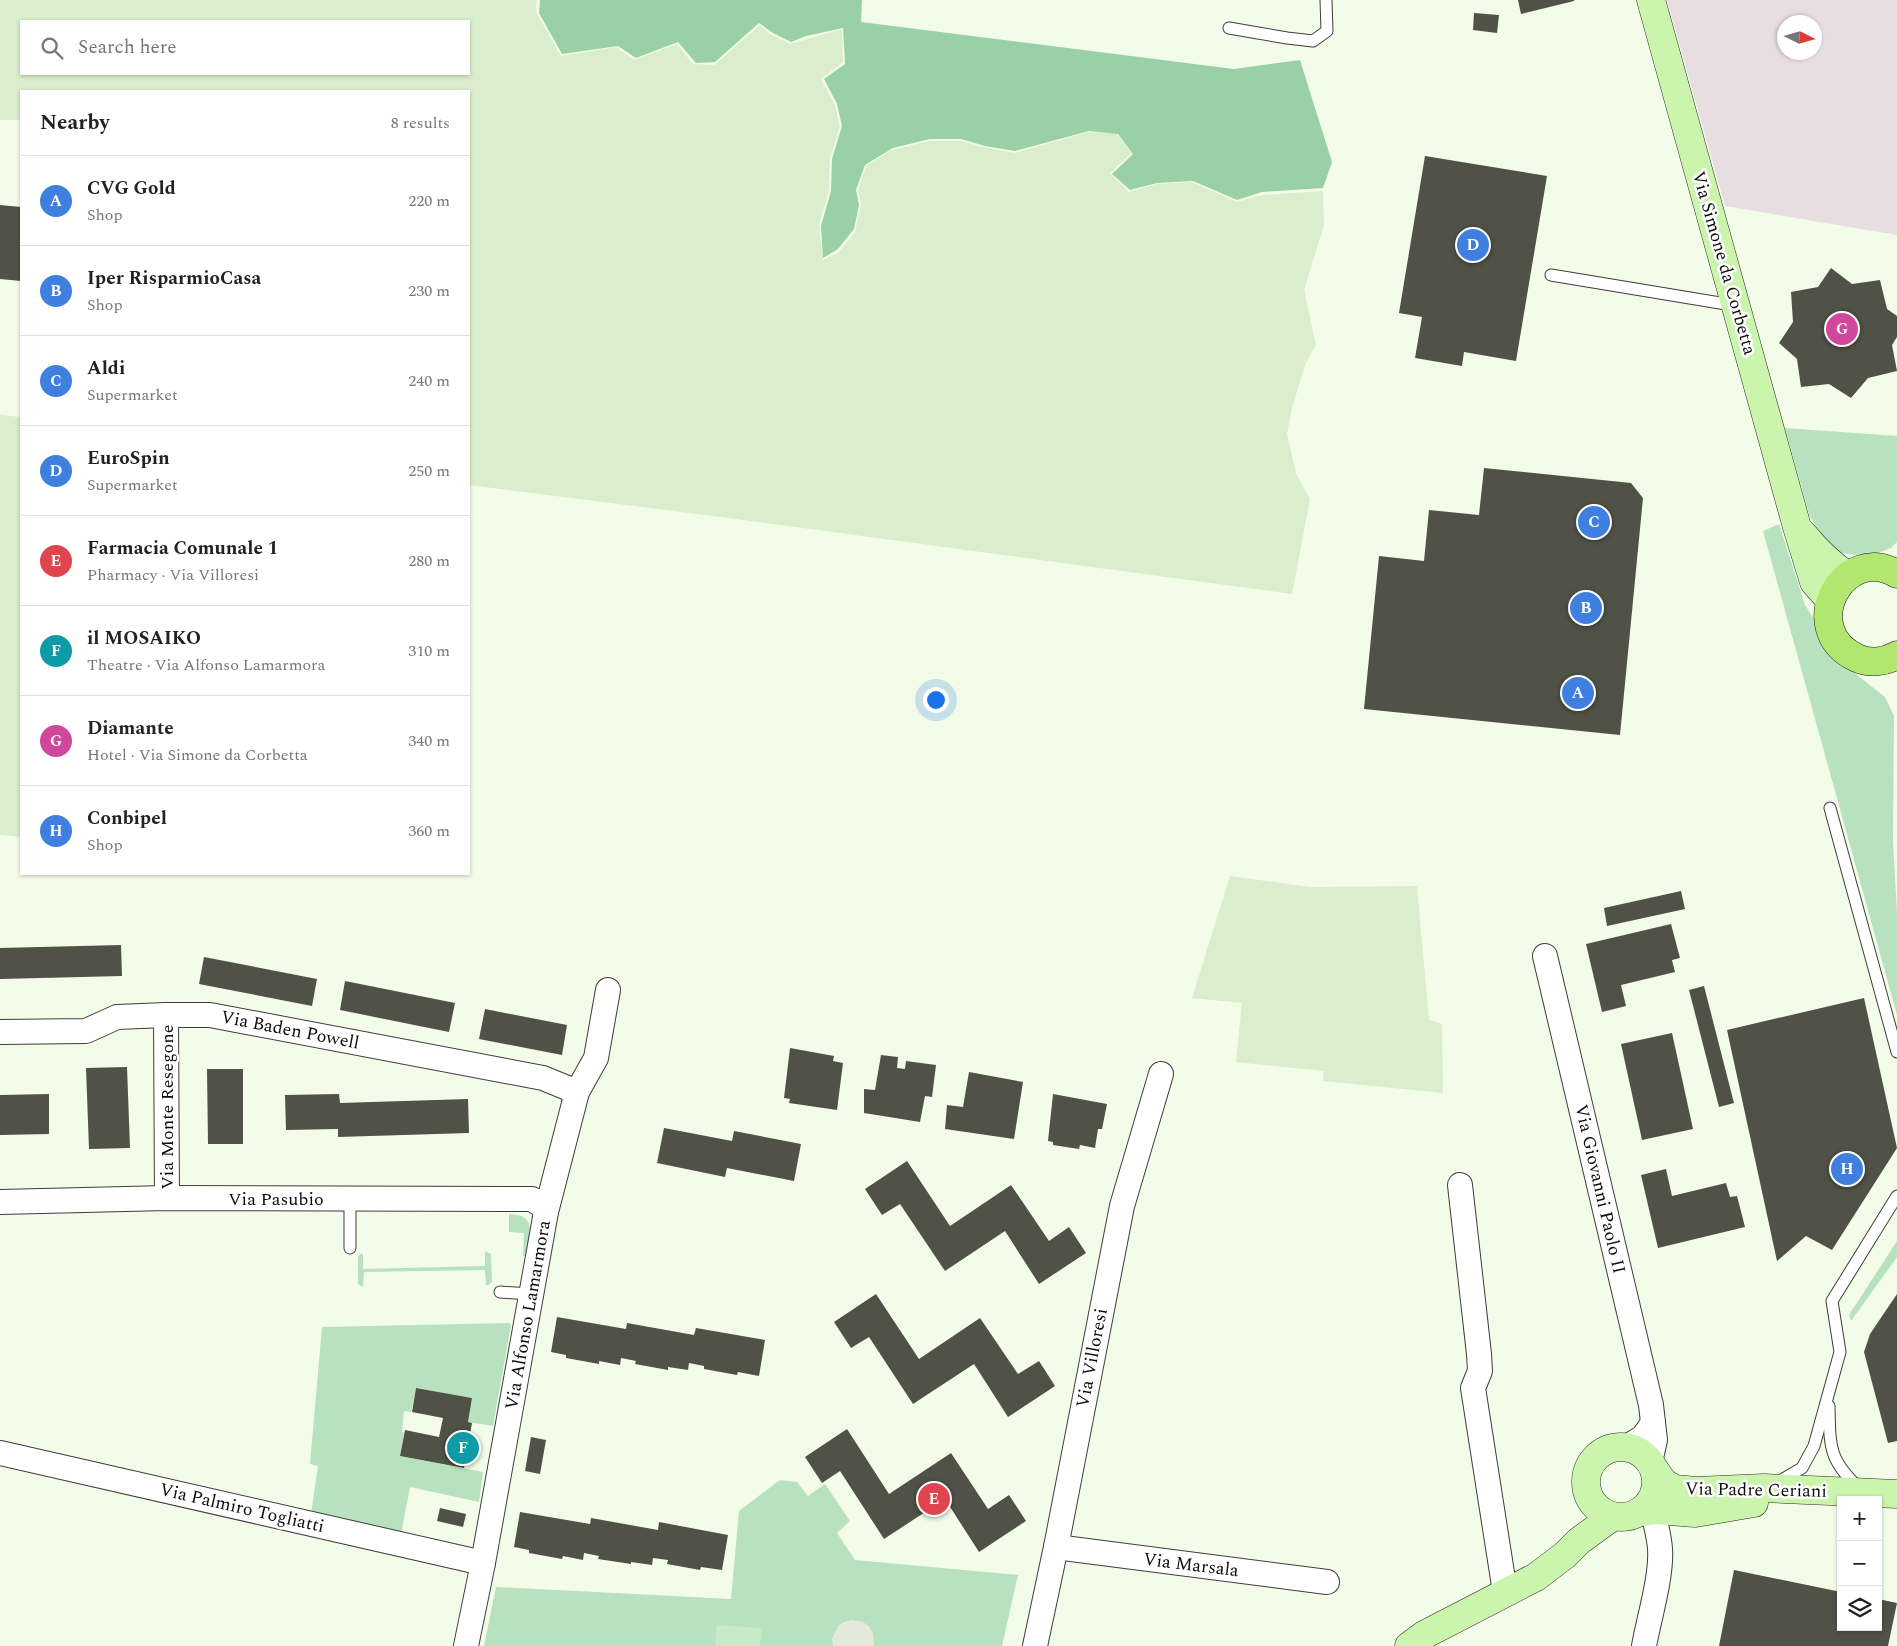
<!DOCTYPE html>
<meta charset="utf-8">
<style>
:root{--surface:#fff;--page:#f6f6f6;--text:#222;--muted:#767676;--line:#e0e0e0;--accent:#a67d35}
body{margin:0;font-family:Spectral,serif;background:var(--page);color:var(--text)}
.controls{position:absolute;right:15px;bottom:15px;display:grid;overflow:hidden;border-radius:0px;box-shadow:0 1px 4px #0004}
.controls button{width:45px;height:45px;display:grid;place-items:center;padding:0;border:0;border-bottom:1px solid var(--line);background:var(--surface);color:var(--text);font:25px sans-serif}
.compass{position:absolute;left:1777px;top:15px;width:45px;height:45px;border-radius:50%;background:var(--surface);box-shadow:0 1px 4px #0004;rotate:95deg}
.you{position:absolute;left:935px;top:699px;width:18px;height:18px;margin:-12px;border:4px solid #fff;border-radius:50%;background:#1a73e8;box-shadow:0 0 0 8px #1a73e833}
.badge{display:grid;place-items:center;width:32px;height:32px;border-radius:50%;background:var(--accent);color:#fff;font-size:16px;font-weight:700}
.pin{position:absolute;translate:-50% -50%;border:2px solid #fff;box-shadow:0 1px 5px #0006}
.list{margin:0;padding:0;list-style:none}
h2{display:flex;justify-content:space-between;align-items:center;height:65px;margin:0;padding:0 20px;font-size:21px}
h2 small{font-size:16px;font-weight:400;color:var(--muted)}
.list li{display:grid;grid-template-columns:32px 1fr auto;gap:15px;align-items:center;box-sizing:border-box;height:90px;padding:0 20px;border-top:1px solid var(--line)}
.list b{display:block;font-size:19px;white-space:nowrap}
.list p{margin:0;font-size:16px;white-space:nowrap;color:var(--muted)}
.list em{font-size:16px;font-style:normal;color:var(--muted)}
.icon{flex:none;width:28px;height:28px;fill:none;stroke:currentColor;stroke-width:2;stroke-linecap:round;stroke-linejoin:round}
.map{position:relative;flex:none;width:1897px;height:1646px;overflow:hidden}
.search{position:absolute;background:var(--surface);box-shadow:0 1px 4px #0004;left:20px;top:20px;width:450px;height:55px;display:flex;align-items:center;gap:12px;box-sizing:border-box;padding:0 18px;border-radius:0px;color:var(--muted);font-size:19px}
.panel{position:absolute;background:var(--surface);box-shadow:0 1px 4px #0004;left:20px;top:90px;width:450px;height:785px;border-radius:0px}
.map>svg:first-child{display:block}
.industrial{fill:#e8dee2;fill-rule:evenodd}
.farmland{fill:#daeecd;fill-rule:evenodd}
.green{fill:#b8e1bf}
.forest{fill:#99d0a6}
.pitch{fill:#c8eac9}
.plaza{fill:#e3eada}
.building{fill:#505147}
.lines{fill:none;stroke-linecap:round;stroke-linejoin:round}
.lane-casing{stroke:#3d3d3d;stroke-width:13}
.street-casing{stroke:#3d3d3d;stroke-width:26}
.secondary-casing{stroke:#2c2c2c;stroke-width:29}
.primary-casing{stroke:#1b1b1b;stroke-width:29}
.lane{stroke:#fff;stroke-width:11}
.street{stroke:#fff;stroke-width:24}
.secondary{stroke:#cbf4ac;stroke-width:28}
.primary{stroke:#b2e66f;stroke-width:28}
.labels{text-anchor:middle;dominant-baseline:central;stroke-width:5;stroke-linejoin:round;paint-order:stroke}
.street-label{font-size:18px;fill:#0a0a0a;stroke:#fff}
</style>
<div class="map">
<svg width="1897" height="1646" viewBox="0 0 1897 1646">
<rect width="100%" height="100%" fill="#f3fce9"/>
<path class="industrial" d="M1667,0H1897V235L1725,206ZM1784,22H1814V52H1784Z"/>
<g class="farmland">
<path d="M0,0H537L536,12L561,56L616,47L634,60L677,44L693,64L714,65L760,25L770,34L790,44L842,29L843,62L821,79L835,105L840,126L830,158L829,191L819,224L823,260L838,253L855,232L861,204L858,190L866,166L892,150L929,141H961L978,146L1014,153L1088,132L1116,133L1132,153L1110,173L1129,192L1156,184L1192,182L1237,202L1262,195L1323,191L1324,225L1304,290L1316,345L1305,365L1292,408L1287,434L1296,473L1310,499L1292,594L728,518L469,485V91H21V120H0ZM21,21H469V74H21Z"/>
<polygon points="0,415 21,417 21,837 0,835"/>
<polygon points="1230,876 1310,887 1417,886 1429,1020 1442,1024 1443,1093 1323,1081 1324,1071 1236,1062 1242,1003 1192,998"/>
</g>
<g class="green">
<polygon points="1785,428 1897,436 1897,542 1891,548 1867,557 1842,553 1829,544 1810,517"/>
<polygon points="1779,524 1805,605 1843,664 1885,697 1894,716 1893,840 1897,914 1897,1015 1763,531"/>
<path d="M509,1214C539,1215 529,1234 525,1256H523L524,1233L509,1232Z"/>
<polygon points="1897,1241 1897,1257 1851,1321 1849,1315"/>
<polygon points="485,1251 491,1254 492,1281 489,1285 486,1285 485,1270 364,1272 363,1287 358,1284 358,1257 360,1254 363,1254 363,1269 485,1266"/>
<polygon points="509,1323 511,1325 493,1426 468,1422 472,1398 416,1388 411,1412 404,1411 402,1432 404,1433 400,1456 483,1472 479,1502 410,1487 401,1534 311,1514 318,1466 310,1464 322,1327"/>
<polygon points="780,1480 797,1482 808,1496 825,1484 850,1521 837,1533 855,1560 1018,1575 1002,1646 484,1646 496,1587 731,1599 739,1511"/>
</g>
<polygon class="forest" points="540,0 862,0 861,22 1234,69 1300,60 1332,162 1323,188 1262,192 1237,200 1193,181 1157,183 1130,190 1112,174 1133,154 1118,134 1089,131 1015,151 985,146 961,139 930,139 893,148 865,165 856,190 859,205 854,229 838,249 823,258 821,226 831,191 832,159 842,126 837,104 824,79 845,64 843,28 806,36 791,42 773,33 759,23 715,62 696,63 678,42 636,58 618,46 562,54 539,13"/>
<polygon class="pitch" points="717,1625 762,1628 760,1646 715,1646"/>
<polygon class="plaza" points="851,1620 863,1622 869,1626 873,1633 874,1646 833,1646 832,1639 838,1626 844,1622"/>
<g class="building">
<polygon points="1518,0 1574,0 1574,1 1521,14"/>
<polygon points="1474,13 1499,15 1497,33 1473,30"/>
<polygon points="1425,156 1547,176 1516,361 1464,352 1462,366 1415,358 1422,317 1399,313"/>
<polygon points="0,205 21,207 21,281 0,279"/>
<polygon points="1831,268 1852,284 1880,280 1887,309 1897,316 1897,337 1892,345 1897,371 1868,378 1851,398 1829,384 1801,387 1797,359 1779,343 1793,322 1791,292 1818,287"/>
<polygon points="1484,468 1631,483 1643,498 1620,735 1364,709 1379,556 1424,561 1429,510 1479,515"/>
<polygon points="1681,891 1685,909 1607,926 1604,908"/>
<polygon points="1671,924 1680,958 1672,960 1675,972 1621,985 1626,1006 1602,1012 1586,944"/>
<polygon points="121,945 122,976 0,979 0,948"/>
<polygon points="204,957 317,979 312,1006 199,984"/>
<polygon points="345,981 455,1003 449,1032 340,1010"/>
<polygon points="1704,986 1734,1103 1719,1107 1689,990"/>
<polygon points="1864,998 1897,1148 1832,1250 1806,1236 1777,1261 1727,1030"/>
<polygon points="485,1009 567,1025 562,1055 479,1039"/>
<polygon points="1672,1033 1693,1129 1642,1140 1621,1044"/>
<polygon points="790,1048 834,1056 833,1061 843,1063 837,1110 789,1103 790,1099 784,1098"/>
<polygon points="881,1055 898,1057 897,1068 905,1069 906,1061 936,1065 932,1097 925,1096 920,1122 864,1113 864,1089 875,1090"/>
<polygon points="127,1067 130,1148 89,1149 86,1068"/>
<polygon points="207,1069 243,1069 243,1144 208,1144"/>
<polygon points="969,1072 1023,1082 1014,1139 945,1129 947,1105 963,1107"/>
<polygon points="49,1094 49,1134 0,1135 0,1095"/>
<polygon points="339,1094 340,1103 468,1099 469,1133 338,1137 338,1129 286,1130 285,1095"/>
<polygon points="1053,1094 1107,1104 1102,1129 1098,1129 1095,1148 1080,1145 1079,1149 1053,1145 1053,1142 1048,1141"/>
<polygon points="664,1128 732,1141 734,1131 801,1144 794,1181 727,1168 725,1177 657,1163"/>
<polygon points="907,1161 950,1226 1011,1185 1049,1241 1069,1227 1086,1253 1039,1284 1005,1231 945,1271 900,1204 882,1215 865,1189"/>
<polygon points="1666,1169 1672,1196 1726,1183 1730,1197 1737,1196 1745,1227 1658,1248 1641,1175"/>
<polygon points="876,1294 919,1359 980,1318 1018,1374 1039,1361 1055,1386 1008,1417 974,1364 913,1404 869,1337 851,1348 834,1322"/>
<polygon points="1897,1294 1897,1441 1888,1443 1864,1352 1870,1334"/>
<polygon points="557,1317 626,1329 627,1323 694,1335 696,1328 765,1340 759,1376 738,1372 737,1375 704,1369 704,1366 689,1363 688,1370 668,1367 668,1370 635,1364 636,1361 621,1358 620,1365 599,1361 599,1364 566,1358 566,1355 551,1352"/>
<polygon points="416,1388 472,1398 468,1422 472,1423 464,1468 400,1456 405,1430 439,1437 443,1418 412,1412"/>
<polygon points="847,1429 889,1494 951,1453 988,1509 1009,1495 1026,1521 979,1552 945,1499 884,1539 840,1471 822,1483 805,1457"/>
<polygon points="531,1437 546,1440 540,1474 525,1471"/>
<polygon points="440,1508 466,1514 463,1527 437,1521"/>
<polygon points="520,1512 590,1524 591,1518 658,1530 659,1522 728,1535 722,1570 701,1567 700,1570 667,1564 668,1560 653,1558 652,1565 631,1562 631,1564 598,1559 599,1556 584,1553 583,1560 563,1556 562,1559 529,1553 529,1550 514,1547"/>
<polygon points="1734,1570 1841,1592 1841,1627 1878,1627 1878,1599 1897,1603 1888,1646 1719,1646"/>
</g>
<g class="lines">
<defs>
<g id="lane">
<polyline points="1229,28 1287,38 1313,41 1327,31 1326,0"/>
<polyline points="1551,275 1726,304 1734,301"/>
<polyline points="1830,808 1897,1052"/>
<polyline points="350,1199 350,1248"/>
<polyline points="500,1292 531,1294"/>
<path d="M1829,1406C1830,1446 1828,1459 1859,1488"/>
<polyline points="1778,1482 1802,1468 1814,1446 1840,1352 1832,1301 1897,1196"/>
</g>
<g id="street">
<polyline points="1545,956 1651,1405 1655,1440 1650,1462"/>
<polyline points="166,1015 167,1198"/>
<polyline points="0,1032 86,1031 117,1017 166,1015 210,1015 543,1078 577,1092"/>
<polyline points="1460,1185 1479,1354 1480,1371 1473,1388 1505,1592"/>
<polyline points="0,1202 167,1198 532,1199 541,1205 546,1212"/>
<polyline points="1627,1447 1643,1437 1653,1423"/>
<polyline points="0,1453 483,1563"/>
<polyline points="1056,1547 1327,1582"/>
<polyline points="466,1646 483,1563 546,1212 577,1092 596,1058 608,990"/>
<polyline points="1035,1646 1056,1547 1122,1206 1161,1074"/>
<path d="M1644,1646C1649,1618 1662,1576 1660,1549C1659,1531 1652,1516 1652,1499"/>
</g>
<g id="secondary">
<polyline points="1651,0 1797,527 1814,582 1830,600"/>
<path d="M1803,534C1816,550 1830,564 1848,576"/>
<circle cx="1621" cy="1482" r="35"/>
<polyline points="1654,1469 1664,1483 1675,1489 1696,1491 1764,1488 1897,1494"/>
<polyline points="1641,1512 1656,1510 1695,1513 1754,1503"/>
<polyline points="1409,1646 1424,1635 1536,1577 1565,1555 1579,1541 1612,1517"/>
</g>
<path id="primary" d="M1897,574C1843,542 1796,630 1857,658C1869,664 1885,662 1897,655"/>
</defs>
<use href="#lane" class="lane-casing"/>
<use href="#street" class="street-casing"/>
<use href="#secondary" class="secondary-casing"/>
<use href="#primary" class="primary-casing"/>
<use href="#lane" class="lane"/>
<use href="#street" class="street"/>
<use href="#secondary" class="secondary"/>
<use href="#primary" class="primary"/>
</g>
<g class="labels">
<g class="street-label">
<text transform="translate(1724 263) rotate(74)">Via Simone da Corbetta</text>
<text transform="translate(290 1030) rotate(11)">Via Baden Powell</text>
<text transform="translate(167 1107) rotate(-90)">Via Monte Resegone</text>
<text transform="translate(1600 1189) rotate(77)">Via Giovanni Paolo II</text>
<text x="276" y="1199">Via Pasubio</text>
<text transform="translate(528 1315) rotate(-80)">Via Alfonso Lamarmora</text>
<text transform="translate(1092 1358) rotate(-79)">Via Villoresi</text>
<text transform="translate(1756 1490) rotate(1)">Via Padre Ceriani</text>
<text transform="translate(242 1508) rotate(13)">Via Palmiro Togliatti</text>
<text transform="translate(1191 1565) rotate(7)">Via Marsala</text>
</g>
</g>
</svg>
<div class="controls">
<button>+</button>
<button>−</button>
<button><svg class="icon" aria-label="layers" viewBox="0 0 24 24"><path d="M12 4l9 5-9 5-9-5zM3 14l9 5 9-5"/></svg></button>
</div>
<svg class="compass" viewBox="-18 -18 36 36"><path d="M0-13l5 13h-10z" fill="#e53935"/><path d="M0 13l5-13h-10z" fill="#767676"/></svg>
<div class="you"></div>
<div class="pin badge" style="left:1578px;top:693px;background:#3f7fe0">A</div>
<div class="pin badge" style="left:1586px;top:608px;background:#3f7fe0">B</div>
<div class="pin badge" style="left:1594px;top:522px;background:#3f7fe0">C</div>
<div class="pin badge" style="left:1473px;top:245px;background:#3f7fe0">D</div>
<div class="pin badge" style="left:934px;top:1499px;background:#e0444e">E</div>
<div class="pin badge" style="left:463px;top:1448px;background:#0f9aa8">F</div>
<div class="pin badge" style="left:1842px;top:329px;background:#d1479c">G</div>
<div class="pin badge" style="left:1847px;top:1169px;background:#3f7fe0">H</div>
<div class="search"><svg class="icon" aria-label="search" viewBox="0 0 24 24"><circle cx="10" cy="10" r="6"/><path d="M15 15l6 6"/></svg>Search here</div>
<section class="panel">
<h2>Nearby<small>8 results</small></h2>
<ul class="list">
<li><span class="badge" style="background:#3f7fe0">A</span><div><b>CVG Gold</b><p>Shop</p></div><em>220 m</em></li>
<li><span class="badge" style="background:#3f7fe0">B</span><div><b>Iper RisparmioCasa</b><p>Shop</p></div><em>230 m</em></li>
<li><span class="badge" style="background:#3f7fe0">C</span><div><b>Aldi</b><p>Supermarket</p></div><em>240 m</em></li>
<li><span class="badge" style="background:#3f7fe0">D</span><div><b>EuroSpin</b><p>Supermarket</p></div><em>250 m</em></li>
<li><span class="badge" style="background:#e0444e">E</span><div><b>Farmacia Comunale 1</b><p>Pharmacy · Via Villoresi</p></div><em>280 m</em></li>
<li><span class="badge" style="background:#0f9aa8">F</span><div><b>il MOSAIKO</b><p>Theatre · Via Alfonso Lamarmora</p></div><em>310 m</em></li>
<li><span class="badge" style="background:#d1479c">G</span><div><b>Diamante</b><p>Hotel · Via Simone da Corbetta</p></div><em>340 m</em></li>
<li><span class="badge" style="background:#3f7fe0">H</span><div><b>Conbipel</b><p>Shop</p></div><em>360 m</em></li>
</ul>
</section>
</div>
